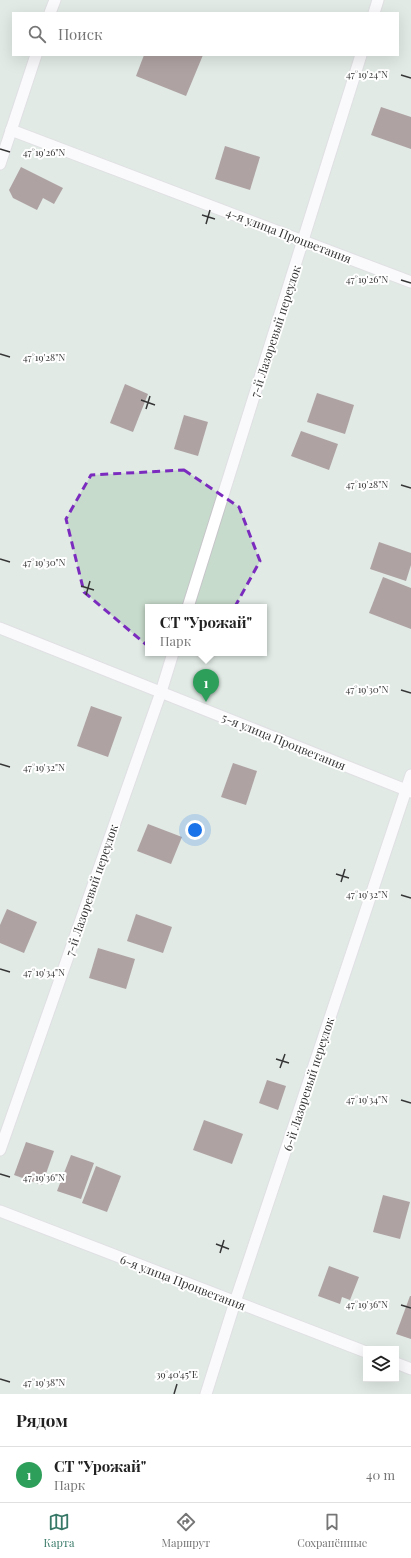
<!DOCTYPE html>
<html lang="ru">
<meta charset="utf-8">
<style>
:root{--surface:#fff;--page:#f6f6f6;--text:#222;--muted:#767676;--line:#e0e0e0;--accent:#377867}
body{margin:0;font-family:"Playfair Display",serif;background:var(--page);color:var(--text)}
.controls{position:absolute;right:12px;bottom:12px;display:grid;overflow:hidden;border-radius:0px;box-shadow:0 4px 16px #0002}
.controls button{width:36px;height:36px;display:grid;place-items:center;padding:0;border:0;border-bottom:1px solid var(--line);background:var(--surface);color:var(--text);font:20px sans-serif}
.you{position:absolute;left:195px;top:830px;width:14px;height:14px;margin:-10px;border:3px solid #fff;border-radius:50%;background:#1a73e8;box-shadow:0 0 0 6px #1a73e833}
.badge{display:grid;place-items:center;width:26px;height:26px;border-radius:50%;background:var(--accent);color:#fff;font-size:13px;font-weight:700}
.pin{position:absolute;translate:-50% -33px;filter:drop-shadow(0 1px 2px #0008)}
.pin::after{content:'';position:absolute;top:21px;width:14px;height:12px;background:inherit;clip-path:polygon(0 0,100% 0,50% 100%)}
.popup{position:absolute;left:145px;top:604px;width:122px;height:52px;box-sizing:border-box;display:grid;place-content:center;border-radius:0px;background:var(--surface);filter:drop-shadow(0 1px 3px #0005);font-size:13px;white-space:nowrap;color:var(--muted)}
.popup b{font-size:15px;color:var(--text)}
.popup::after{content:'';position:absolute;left:50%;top:100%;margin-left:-8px;border:8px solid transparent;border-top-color:var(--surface)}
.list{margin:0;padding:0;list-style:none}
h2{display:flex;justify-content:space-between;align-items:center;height:52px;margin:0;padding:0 16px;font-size:17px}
h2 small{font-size:13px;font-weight:400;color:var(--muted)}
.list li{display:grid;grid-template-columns:26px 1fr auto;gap:12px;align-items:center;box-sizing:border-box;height:56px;padding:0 16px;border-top:1px solid var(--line)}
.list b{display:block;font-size:15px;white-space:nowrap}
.list p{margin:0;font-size:13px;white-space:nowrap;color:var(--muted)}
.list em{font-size:13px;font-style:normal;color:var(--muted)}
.icon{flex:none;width:22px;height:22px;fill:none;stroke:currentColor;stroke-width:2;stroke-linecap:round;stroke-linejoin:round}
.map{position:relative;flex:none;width:411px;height:1394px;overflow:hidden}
.search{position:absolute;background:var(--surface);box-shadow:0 4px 16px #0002;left:12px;right:12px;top:12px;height:44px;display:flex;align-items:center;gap:10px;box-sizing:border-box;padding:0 14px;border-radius:0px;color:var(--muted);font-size:15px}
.sheet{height:108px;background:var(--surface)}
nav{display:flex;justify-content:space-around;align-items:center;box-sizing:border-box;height:56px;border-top:1px solid var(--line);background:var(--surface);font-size:11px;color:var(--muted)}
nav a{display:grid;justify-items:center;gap:2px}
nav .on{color:var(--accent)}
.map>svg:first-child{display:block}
.green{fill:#c7dbcc;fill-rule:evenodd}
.building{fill:#593c3b}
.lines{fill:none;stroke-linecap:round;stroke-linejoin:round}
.lane-casing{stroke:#c6c5c9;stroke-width:13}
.lane{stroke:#fff;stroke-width:11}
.marked{fill:none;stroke:#7b2cbf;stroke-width:3;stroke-dasharray:8 5;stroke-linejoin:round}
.ticks{fill:none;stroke:#363637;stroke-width:1.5}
.labels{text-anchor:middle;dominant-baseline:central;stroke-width:4;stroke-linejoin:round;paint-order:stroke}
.street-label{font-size:12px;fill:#363637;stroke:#fff}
.ticks-label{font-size:10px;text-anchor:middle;fill:#363637;stroke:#fff;stroke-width:4;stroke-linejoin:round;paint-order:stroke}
</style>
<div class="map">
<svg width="411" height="1394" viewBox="0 0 411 1394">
<rect width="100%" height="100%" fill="#f6f5f9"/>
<path class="green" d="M0,0H411V1394H0ZM13,13H398V55H13ZM148,607H264V653H148ZM366,1349H396V1379H366Z"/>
<g class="building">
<polygon points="144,55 203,55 186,96 136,76"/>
<polygon points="381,107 411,117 411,149 371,135"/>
<polygon points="225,146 260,157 250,190 215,179"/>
<polygon points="21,167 63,188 54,204 43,198 37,210 13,198 9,190"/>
<polygon points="125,384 148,394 133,432 110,423"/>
<polygon points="317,393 354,405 345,434 307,422"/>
<polygon points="184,415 208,422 198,456 174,449"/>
<polygon points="301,431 338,444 329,470 291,456"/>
<polygon points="379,542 411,553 411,565 406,581 370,569"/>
<polygon points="383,577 411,588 411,629 369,613"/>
<polygon points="91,706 122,717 108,757 77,746"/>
<polygon points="233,763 257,771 246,805 221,797"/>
<polygon points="148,824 182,837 171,864 137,851"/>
<polygon points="7,909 37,922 24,953 0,943 0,925"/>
<polygon points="136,914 172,927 163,953 127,941"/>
<polygon points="98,948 135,959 126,989 89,978"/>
<polygon points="267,1080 286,1086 278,1110 259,1103"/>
<polygon points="204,1120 243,1134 232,1164 193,1150"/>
<polygon points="26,1142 54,1151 42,1185 14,1175"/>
<polygon points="71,1155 94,1163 81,1199 57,1191"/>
<polygon points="96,1166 121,1176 107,1212 82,1203"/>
<polygon points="383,1195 410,1202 400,1239 373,1232"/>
<polygon points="329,1266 359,1277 350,1300 342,1297 340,1304 318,1296"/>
<polygon points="410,1296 411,1296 411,1339 396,1334"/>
</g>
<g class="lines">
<defs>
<g id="lane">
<polyline points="50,13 55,0"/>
<polyline points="374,13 378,0"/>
<polyline points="11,130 411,282"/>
<polyline points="0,164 36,55"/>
<polyline points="188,607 361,55"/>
<polyline points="0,628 411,792"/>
<polyline points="0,1150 161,692 173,653"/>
<polyline points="0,1211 366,1352"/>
<polyline points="396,1363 411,1369"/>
<polyline points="206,1394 235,1302 411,775"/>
</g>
</defs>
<use href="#lane" class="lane-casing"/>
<use href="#lane" class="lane"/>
</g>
<path d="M0 0H411V1394H0ZM184,470L239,507L260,561L215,643L156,653L84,592L66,519L91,475Z" fill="#f6f5f9" fill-opacity=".55" fill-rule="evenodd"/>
<path class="marked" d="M184,470L239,507L260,561L215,643L156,653L84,592L66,519L91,475Z"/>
<path class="ticks" d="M401,75L411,78M0,149L10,152M202,215L215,219M206,224L210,210M401,280L411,283M0,354L10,357M141,400L155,405M146,409L150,396M401,485L411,488M0,559L10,562M81,586L94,590M86,595L90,581M401,690L411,693M0,764L10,767M336,874L349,878M341,882L345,869M401,895L411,898M0,969L10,972M276,1059L289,1063M280,1068L285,1054M401,1100L411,1103M0,1174L10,1177M216,1244L229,1249M220,1253L224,1240M401,1305L411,1308M0,1379L10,1382M174,1394L177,1384"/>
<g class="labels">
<g class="street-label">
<text transform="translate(289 235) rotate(21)">4-я улица Процветания</text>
<text transform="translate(275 331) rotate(-72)">7-й Лазоревый переулок</text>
<text transform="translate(284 741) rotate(22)">5-я улица Процветания</text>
<text transform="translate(91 890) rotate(-71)">7-й Лазоревый переулок</text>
<text transform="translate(308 1084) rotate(-72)">6-й Лазоревый переулок</text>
<text transform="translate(183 1282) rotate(21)">6-я улица Процветания</text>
</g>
</g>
<g class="ticks-label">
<text x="367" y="78">47°19'24"N</text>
<text x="44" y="156">47°19'26"N</text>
<text x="367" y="283">47°19'26"N</text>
<text x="44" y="361">47°19'28"N</text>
<text x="367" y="488">47°19'28"N</text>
<text x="44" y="566">47°19'30"N</text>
<text x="367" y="693">47°19'30"N</text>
<text x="44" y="771">47°19'32"N</text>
<text x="367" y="898">47°19'32"N</text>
<text x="44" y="976">47°19'34"N</text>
<text x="367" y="1103">47°19'34"N</text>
<text x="44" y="1181">47°19'36"N</text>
<text x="367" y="1308">47°19'36"N</text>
<text x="177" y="1378">39°40'45"E</text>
<text x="44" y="1386">47°19'38"N</text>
</g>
</svg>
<div class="controls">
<button><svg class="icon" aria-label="layers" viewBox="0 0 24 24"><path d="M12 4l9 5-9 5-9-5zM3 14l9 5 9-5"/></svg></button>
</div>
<div class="you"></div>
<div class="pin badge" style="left:206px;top:702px;background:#2e9e5b">1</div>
<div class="popup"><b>СТ &quot;Урожай&quot;</b>Парк</div>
<div class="search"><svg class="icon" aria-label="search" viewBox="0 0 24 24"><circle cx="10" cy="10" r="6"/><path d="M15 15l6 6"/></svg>Поиск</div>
</div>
<section class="sheet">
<h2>Рядом<small></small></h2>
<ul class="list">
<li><span class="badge" style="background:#2e9e5b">1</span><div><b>СТ &quot;Урожай&quot;</b><p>Парк</p></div><em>40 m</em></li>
</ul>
</section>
<nav>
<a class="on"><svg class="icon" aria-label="map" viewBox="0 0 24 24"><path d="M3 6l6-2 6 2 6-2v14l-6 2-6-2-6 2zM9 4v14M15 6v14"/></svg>Карта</a>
<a><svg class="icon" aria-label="directions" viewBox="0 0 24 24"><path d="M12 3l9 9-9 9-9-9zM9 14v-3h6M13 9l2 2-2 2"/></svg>Маршрут</a>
<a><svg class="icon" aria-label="saved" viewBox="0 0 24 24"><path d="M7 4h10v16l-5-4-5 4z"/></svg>Сохранённые</a>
</nav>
